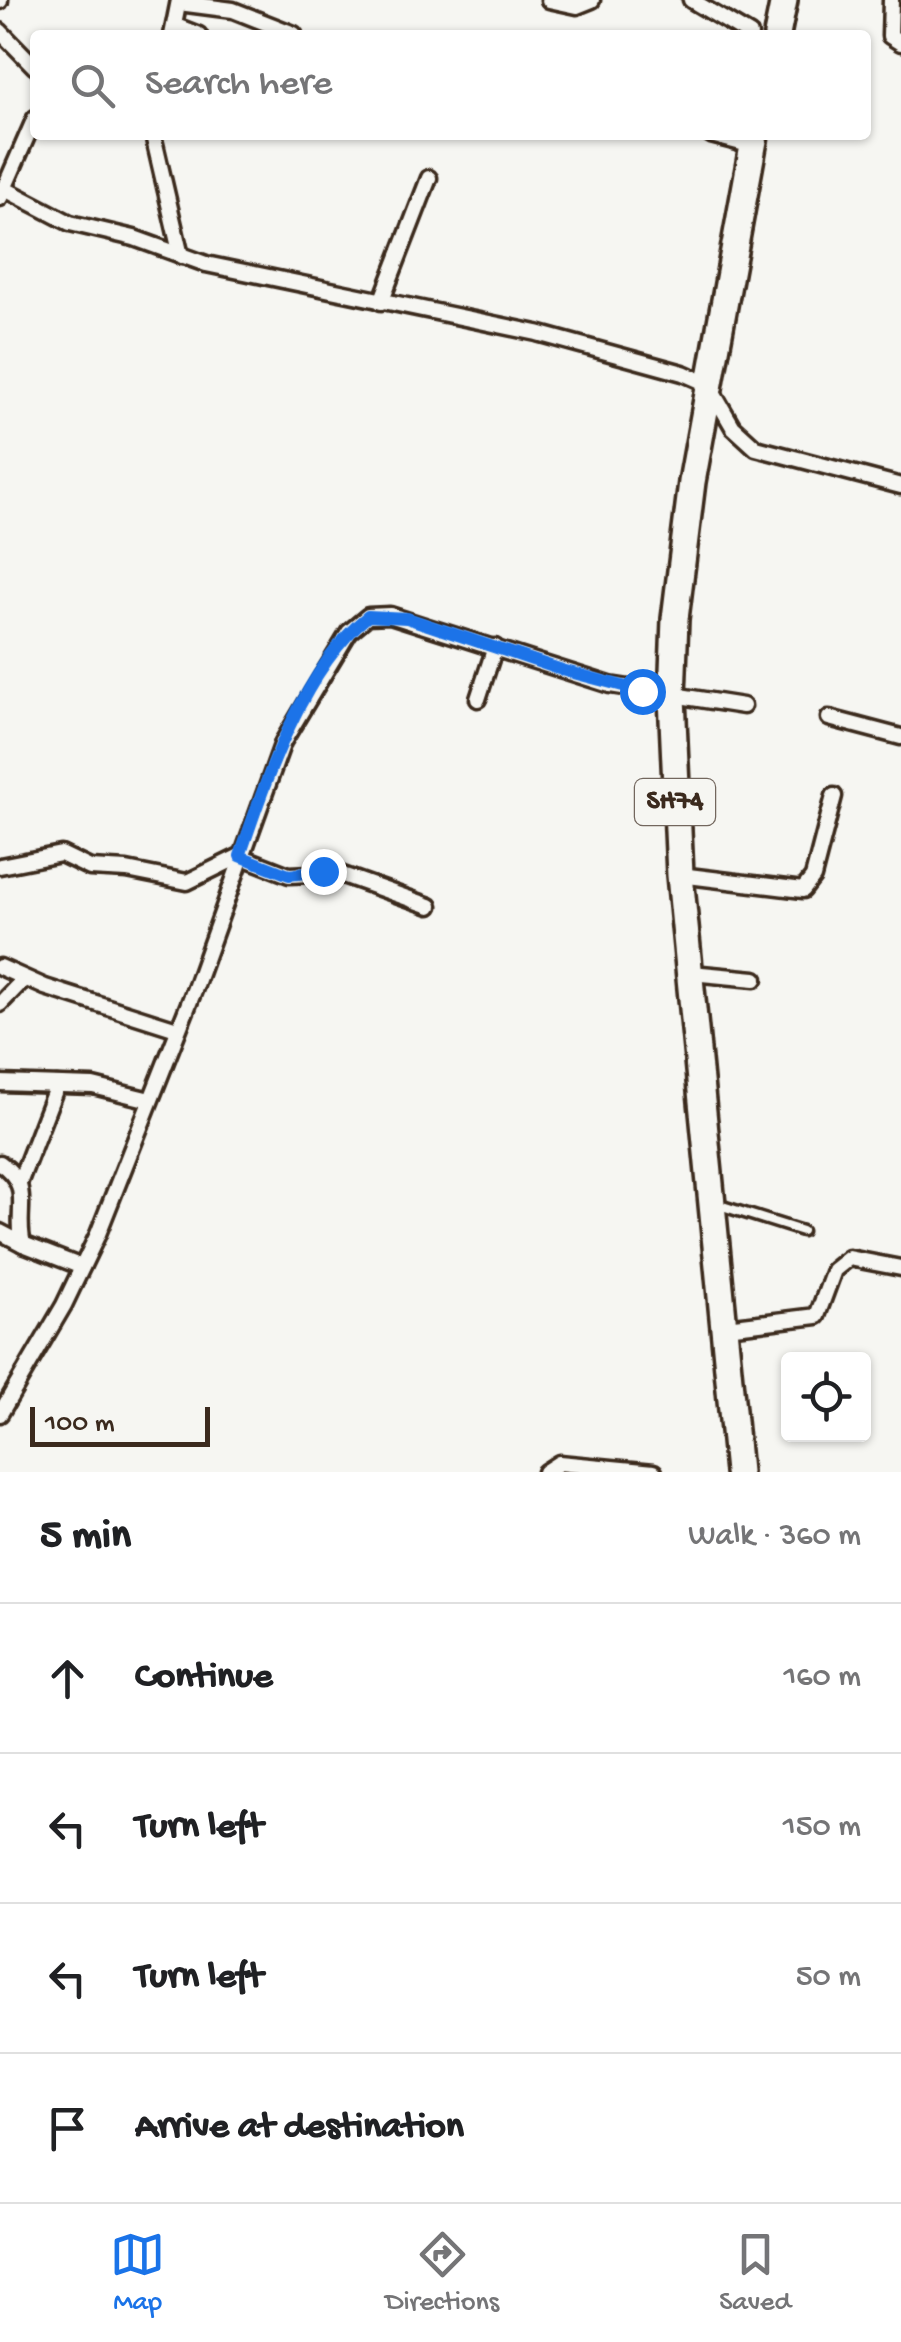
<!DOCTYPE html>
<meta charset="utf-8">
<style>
:root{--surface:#fff;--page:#f6f6f6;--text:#202124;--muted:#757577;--line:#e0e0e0;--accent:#1a73e8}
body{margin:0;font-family:"Gochi Hand",sans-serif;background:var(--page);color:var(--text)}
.controls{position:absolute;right:30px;bottom:30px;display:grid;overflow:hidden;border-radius:10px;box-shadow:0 2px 8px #0004}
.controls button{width:90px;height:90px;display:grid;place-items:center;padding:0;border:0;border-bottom:2px solid var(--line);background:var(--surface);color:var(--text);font:50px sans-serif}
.scale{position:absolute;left:30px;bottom:25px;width:180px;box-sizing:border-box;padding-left:10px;border:5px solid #3b2a1e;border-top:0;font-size:28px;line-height:35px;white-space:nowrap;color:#3b2a1e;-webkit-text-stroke:8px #f6f6f2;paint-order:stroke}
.stop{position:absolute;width:30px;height:30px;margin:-22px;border:8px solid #1a73e8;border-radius:50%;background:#fff}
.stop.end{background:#1a73e8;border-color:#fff;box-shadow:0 2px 10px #0008}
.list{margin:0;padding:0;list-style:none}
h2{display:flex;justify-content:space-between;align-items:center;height:130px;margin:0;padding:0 40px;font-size:42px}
h2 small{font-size:32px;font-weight:400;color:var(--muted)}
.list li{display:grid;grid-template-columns:65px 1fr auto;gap:30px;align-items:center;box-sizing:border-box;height:150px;padding:0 40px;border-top:2px solid var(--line)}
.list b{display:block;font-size:38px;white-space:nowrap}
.list em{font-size:32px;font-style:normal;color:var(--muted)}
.icon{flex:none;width:55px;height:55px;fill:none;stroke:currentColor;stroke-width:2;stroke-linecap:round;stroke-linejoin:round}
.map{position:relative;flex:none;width:901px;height:1472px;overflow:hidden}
.search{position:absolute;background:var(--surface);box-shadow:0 2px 8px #0004;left:30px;right:30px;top:30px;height:110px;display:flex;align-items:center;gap:25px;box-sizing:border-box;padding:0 35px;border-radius:10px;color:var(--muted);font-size:38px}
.sheet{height:730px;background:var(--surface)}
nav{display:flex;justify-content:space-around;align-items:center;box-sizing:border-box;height:140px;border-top:2px solid var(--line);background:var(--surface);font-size:28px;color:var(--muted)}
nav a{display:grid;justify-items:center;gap:5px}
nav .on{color:var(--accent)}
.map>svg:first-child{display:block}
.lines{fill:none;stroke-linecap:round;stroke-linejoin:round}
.service-casing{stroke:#3b2a1e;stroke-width:15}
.minor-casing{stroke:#3b2a1e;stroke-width:21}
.trunk-casing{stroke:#3b2a1e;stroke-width:32}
.service{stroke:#f6f6f2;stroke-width:8}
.minor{stroke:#f6f6f2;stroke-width:14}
.trunk{stroke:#f6f6f2;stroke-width:25}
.route{stroke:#1a73e8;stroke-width:12}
.labels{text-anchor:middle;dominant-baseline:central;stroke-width:10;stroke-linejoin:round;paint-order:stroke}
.shield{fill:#f6f6f2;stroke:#73675e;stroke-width:2.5}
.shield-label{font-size:28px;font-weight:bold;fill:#3b2a1e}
</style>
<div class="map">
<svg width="901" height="1472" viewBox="0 0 901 1472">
<rect width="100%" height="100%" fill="#f6f6f2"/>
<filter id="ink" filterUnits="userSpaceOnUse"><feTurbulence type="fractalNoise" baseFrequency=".01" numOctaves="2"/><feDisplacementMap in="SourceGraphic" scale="20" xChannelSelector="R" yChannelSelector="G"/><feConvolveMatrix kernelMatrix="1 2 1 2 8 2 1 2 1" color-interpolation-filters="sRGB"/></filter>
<g filter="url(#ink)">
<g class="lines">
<defs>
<polyline id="service" points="716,1204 802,1231"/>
<g id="minor">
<polyline points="549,0 577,6 592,0"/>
<polyline points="691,0 750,35"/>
<polyline points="891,0 890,36 901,43"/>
<polyline points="0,1 0,0"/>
<polyline points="179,3 233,10 294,34"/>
<polyline points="176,26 199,35"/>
<polyline points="0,31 35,67"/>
<polyline points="172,35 179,0"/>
<polyline points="153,135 181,256"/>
<polyline points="711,135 753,146"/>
<polyline points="3,188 70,223 134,238 206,264 537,333 683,373 708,384 733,427 756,448 901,486"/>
<polyline points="0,198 35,118"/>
<polyline points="381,302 429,178"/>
<polyline points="478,699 495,647"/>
<polyline points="829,718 901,737"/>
<polyline points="0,866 61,854 90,868 127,870 187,882 240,856 289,875 337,873 430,906"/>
<polyline points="680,875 803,890 813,877 834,796"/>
<polyline points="0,967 45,987 177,1029"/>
<polyline points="691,973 755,979"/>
<polyline points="0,1004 24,979"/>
<polyline points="0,1083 93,1086 150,1100"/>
<path d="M0,1163C35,1187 14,1210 23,1244L82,1267"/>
<polyline points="20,1181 57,1085"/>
<polyline points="0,1232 23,1244"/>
<polyline points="726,1327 817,1316 834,1270 849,1258 901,1268"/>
<polyline points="0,1414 64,1305 98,1234 195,988 283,742 349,632 368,616 390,615 610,685 743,706"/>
<polyline points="545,1472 559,1463 654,1472"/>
</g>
<g id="trunk">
<polyline points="777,35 784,0"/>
<polyline points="738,1472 680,875 672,697 675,619 692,482 755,135"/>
</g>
</defs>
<use href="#service" class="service-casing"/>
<use href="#minor" class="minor-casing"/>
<use href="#trunk" class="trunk-casing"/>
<use href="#service" class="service"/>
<use href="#minor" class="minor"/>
<use href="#trunk" class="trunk"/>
</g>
</g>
<g class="lines" filter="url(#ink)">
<path class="route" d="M323,871L289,875L240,856C266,779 303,668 368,616L407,618L562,670L642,691"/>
</g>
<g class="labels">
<rect class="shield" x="635" y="779" width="80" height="46" rx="8"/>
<g class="shield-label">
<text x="675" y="802">SH74</text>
</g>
</g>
</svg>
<div class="controls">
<button><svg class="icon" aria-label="locate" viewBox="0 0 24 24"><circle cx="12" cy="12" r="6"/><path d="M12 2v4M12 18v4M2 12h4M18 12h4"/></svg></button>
</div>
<div class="scale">100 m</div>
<div class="stop" style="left:642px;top:691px"></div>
<div class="stop end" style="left:323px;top:871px"></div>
<div class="search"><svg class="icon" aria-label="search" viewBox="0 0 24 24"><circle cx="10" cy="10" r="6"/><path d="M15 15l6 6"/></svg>Search here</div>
</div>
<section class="sheet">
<h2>5 min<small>Walk · 360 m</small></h2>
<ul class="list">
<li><svg class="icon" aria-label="ahead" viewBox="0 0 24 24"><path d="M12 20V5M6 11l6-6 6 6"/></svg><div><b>Continue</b></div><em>160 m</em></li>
<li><svg class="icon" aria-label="left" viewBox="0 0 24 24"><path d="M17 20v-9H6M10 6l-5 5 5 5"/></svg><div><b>Turn left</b></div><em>150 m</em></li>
<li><svg class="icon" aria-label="left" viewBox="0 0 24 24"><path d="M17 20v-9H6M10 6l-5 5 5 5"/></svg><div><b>Turn left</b></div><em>50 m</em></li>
<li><svg class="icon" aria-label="arrive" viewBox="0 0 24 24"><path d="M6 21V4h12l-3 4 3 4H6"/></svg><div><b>Arrive at destination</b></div></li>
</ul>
</section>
<nav>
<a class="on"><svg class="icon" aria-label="map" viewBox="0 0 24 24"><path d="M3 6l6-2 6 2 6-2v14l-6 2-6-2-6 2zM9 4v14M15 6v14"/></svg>Map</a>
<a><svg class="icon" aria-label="directions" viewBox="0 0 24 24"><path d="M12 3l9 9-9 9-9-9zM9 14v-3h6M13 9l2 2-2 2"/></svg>Directions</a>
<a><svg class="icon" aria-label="saved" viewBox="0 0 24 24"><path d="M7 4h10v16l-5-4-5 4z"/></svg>Saved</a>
</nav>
